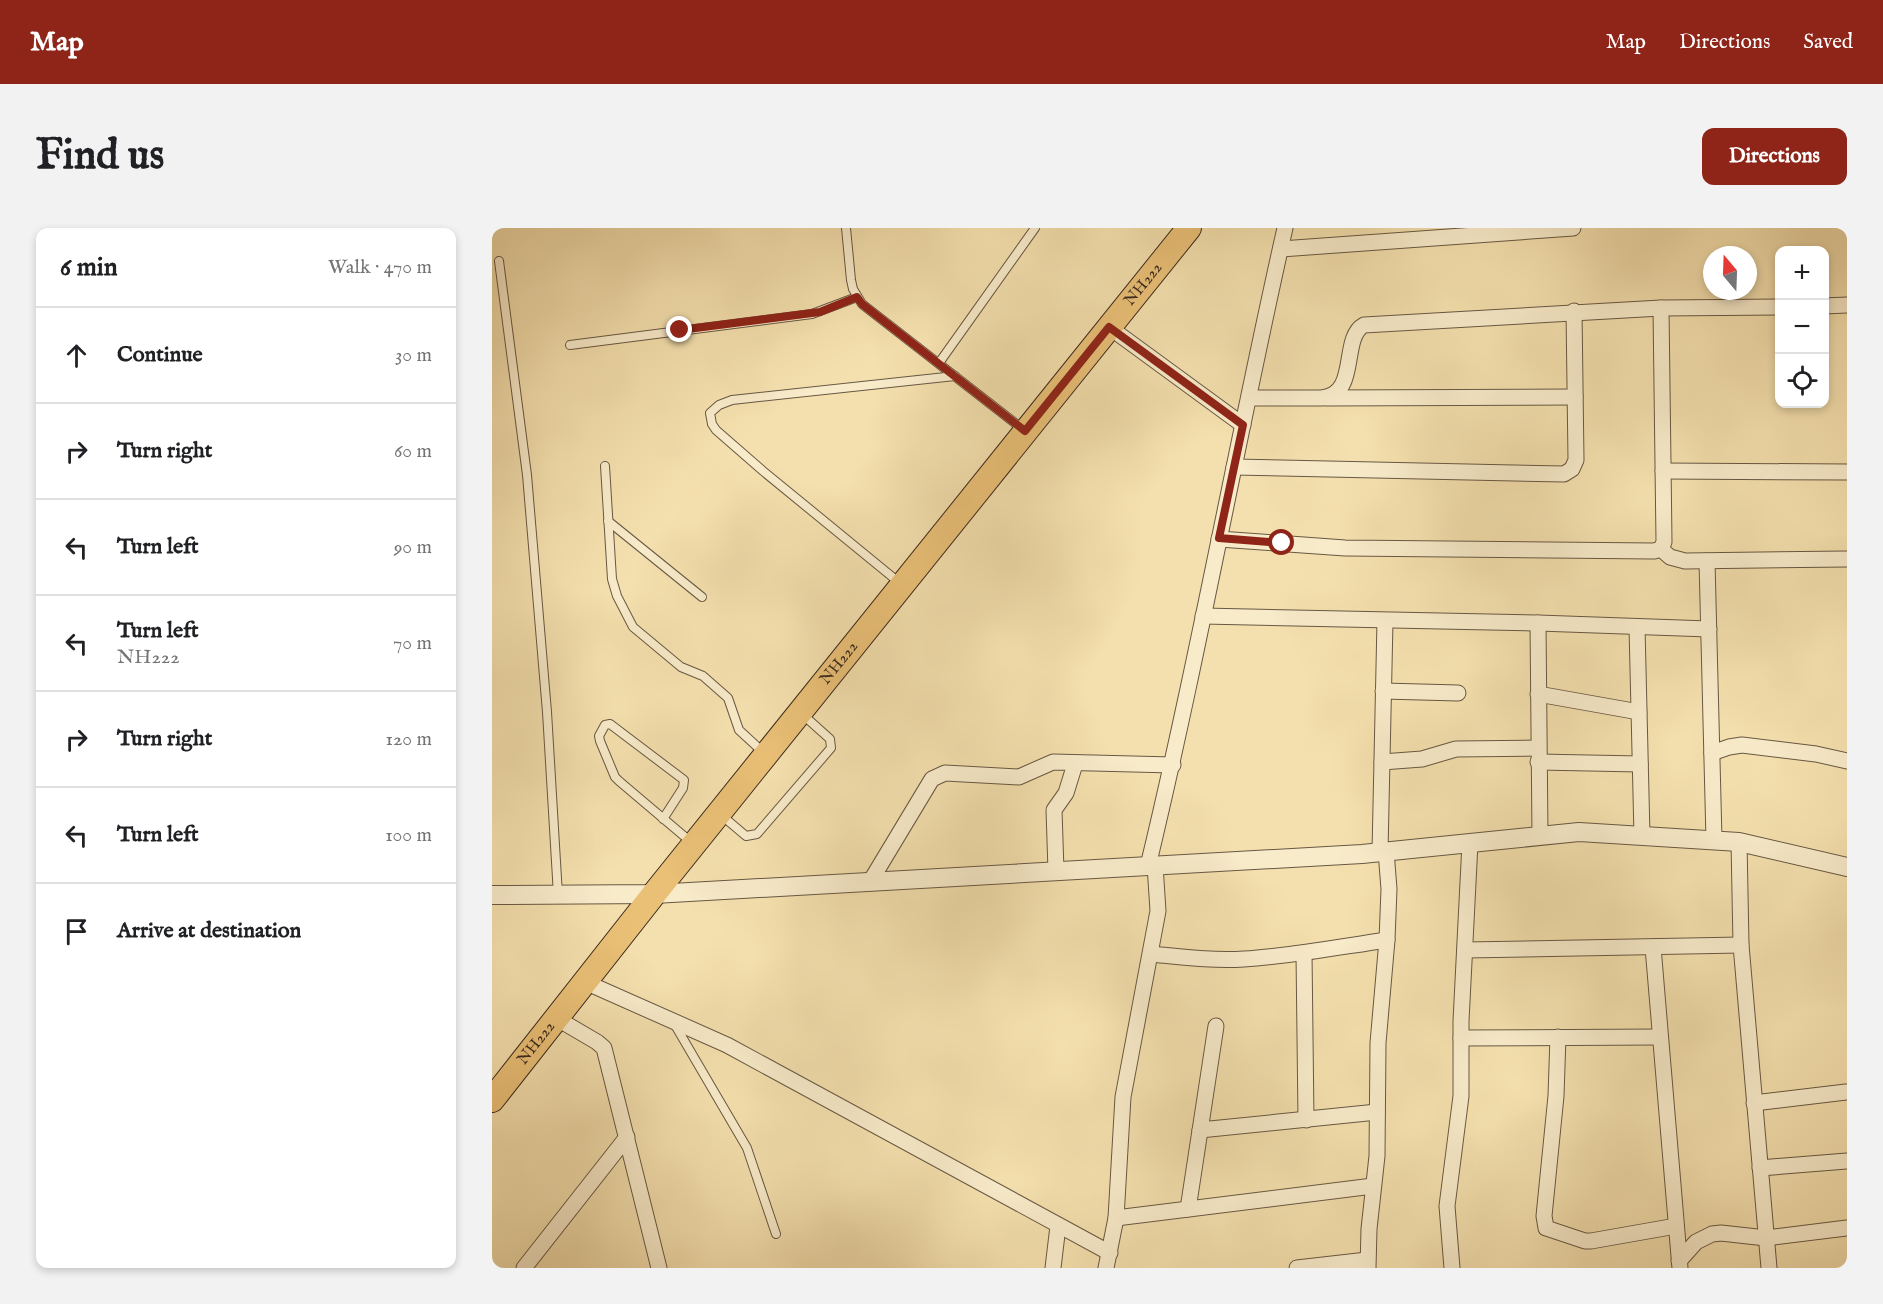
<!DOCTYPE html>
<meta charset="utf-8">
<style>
:root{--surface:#fff;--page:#f2f2f2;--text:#202124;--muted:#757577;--line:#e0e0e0;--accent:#8f2418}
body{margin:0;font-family:"IM FELL English",serif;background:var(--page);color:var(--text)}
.controls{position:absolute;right:18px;top:18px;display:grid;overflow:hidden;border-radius:12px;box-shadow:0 3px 9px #0003}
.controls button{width:54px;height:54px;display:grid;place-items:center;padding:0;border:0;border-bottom:2px solid var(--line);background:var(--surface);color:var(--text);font:30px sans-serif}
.compass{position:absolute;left:1211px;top:18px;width:54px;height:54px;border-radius:50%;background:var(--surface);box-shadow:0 3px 9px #0003;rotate:341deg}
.stop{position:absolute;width:18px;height:18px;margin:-14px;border:4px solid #8f2418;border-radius:50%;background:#fff}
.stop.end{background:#8f2418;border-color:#fff;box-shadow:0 2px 6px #0008}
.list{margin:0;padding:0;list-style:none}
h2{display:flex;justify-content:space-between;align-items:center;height:78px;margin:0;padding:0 24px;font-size:26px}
h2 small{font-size:20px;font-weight:400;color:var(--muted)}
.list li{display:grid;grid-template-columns:39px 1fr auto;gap:18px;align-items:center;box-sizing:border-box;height:96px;padding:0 24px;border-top:2px solid var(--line)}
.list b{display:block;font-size:22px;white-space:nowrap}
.list p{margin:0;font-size:20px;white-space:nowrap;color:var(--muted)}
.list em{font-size:20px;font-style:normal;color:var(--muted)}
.icon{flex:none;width:33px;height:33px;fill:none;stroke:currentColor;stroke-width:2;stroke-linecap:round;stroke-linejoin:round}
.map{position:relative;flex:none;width:1355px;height:1040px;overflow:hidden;border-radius:12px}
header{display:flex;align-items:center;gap:36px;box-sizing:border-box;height:84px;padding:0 30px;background:var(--accent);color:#fff}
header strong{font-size:28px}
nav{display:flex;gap:33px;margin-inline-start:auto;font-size:21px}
.intro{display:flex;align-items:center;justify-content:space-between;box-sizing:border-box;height:144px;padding:0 36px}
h1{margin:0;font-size:42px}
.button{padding:15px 27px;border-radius:12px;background:var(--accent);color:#fff;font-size:21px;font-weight:700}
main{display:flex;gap:36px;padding:0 36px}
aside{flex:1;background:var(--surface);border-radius:12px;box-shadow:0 3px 9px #0003}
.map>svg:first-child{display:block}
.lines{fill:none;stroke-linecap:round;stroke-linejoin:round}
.service-casing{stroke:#685843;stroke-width:10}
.minor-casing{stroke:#685843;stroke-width:17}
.tertiary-casing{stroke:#685843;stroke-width:20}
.primary-casing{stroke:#3a2a1f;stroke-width:26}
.service{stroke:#f8ebca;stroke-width:8}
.minor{stroke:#f8ebca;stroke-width:15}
.tertiary{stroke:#f8ebca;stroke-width:18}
.primary{stroke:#eac077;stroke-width:24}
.route{stroke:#8f2418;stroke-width:8}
.labels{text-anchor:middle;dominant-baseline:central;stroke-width:4.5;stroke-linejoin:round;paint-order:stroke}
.street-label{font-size:16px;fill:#3a2a1f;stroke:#f8ebca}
</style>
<header>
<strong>Map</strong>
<nav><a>Map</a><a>Directions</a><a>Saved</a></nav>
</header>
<div class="intro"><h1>Find us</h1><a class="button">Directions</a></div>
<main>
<aside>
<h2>6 min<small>Walk · 470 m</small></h2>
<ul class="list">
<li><svg class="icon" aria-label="ahead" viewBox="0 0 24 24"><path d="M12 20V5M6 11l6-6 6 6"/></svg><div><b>Continue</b></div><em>30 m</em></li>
<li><svg class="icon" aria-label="right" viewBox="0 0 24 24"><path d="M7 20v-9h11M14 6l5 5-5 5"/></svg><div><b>Turn right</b></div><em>60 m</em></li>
<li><svg class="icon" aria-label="left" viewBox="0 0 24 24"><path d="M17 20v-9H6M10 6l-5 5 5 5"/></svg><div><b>Turn left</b></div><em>90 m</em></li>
<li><svg class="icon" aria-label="left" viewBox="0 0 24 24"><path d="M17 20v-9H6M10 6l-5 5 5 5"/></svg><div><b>Turn left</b><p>NH222</p></div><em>70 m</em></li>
<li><svg class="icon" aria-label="right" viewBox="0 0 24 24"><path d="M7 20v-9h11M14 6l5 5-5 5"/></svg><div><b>Turn right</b></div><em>120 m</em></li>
<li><svg class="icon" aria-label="left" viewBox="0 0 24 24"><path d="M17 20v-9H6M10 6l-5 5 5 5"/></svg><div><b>Turn left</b></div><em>100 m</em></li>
<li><svg class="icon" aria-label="arrive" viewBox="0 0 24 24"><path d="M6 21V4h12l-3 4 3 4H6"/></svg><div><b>Arrive at destination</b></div></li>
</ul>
</aside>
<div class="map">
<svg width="1355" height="1040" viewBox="0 0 1355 1040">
<rect width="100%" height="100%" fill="#f4e0ae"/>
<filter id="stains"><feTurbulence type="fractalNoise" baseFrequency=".00333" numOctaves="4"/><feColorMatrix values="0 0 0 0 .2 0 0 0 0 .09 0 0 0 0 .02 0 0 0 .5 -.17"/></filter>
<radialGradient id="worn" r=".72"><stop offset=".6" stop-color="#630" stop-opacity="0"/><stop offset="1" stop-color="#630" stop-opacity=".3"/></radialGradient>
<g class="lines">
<defs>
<g id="service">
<polyline points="354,0 359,52 361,61 370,76 532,202"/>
<polyline points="7,33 35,247 55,484 66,667"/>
<polyline points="78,117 320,86 365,69"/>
<polyline points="447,135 543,0"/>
<polyline points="113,238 120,351 125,368 141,399 189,439 211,448 236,470 247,502 271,524"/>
<polyline points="116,293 210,369"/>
<polyline points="409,356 271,243 224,202 220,196 218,185 227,177 240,172 463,148"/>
<polyline points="228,586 254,608 265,606 339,520 338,511 309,485"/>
<polyline points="171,591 191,560 192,552 118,496 113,497 107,508 108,513 123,549 127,553 199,614"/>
<polyline points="183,797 255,920 284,1006"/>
</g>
<g id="minor">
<polyline points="789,21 1081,0"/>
<polyline points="1332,78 1355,77"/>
<polyline points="617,99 751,197"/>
<path d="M757,170H829C868,167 848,110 872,97L1169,80L1288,79"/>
<polyline points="833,170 1083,169"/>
<polyline points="742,239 1072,246 1080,241 1084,232 1082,83"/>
<polyline points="1171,243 1355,244"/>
<polyline points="727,311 853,320 1162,323 1169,321 1172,314 1169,80"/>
<polyline points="1169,321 1178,329 1193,333 1355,331"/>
<polyline points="1215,333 1222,612"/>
<polyline points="711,388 1046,395 1217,401"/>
<polyline points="1046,395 1048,608"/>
<polyline points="1145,399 1150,608"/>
<polyline points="891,463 966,465"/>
<polyline points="1046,466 1147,484"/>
<polyline points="1220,525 1237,519 1250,517 1324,526 1355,533"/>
<polyline points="890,534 930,531 964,521 1046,520"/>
<polyline points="1046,534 1148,536"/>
<polyline points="1247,614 1249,717 1277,1040"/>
<polyline points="888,624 893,393"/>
<path d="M656,638C707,426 745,212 793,0"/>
<polyline points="564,643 562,582 574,565 583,536"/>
<polyline points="378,654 440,551 453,545 527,549 561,534 681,537"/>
<polyline points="1161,719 1188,1040"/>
<polyline points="973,722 1249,717"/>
<polyline points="812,725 814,892"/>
<path d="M659,726C690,729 721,733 752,731C800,728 847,719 895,712"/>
<polyline points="93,754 235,817 618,1025"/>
<polyline points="64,790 105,814 112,820 167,1040"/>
<polyline points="1066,809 1064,868 1052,988 1054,1000 1093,1013 1099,1013 1184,998"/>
<polyline points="969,810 1168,809"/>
<polyline points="1262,875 1354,864"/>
<polyline points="708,902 885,884"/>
<polyline points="1268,940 1355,933"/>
<polyline points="696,981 724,798"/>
<polyline points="624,990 881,958"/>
<polyline points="1187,1033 1204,1014 1220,1006 1229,1005 1274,1010 1355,1000"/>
<polyline points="32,1040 135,909"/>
<polyline points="561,1040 566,998"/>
<polyline points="614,1040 624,990 631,869 666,683 663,637"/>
<polyline points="805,1040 875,1032"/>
<polyline points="876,1040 877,1001 885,928 886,815 895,712 897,661 894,623"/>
<polyline points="960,1040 955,978 969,868 969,793 978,615"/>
</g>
<polyline id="tertiary" points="0,667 162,666 870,626 1087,604 1247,614 1355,639"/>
<g id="primary">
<path id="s1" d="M0,872L162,666L697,0"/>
</g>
</defs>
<use href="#service" class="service-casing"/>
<use href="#minor" class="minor-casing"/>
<use href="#tertiary" class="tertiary-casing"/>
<use href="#primary" class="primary-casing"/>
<use href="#service" class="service"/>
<use href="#minor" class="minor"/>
<use href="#tertiary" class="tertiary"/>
<use href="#primary" class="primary"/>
</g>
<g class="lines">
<polyline class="route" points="188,102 328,84 365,69 370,76 533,203 617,99 751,197 727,310 790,315"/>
</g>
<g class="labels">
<g class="street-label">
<text stroke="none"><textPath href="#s1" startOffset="1044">NH222</textPath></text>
<text stroke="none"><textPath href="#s1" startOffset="558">NH222</textPath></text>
<text stroke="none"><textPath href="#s1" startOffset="72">NH222</textPath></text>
</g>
</g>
<rect width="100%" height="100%" filter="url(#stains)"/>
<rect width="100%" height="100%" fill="url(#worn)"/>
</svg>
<div class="controls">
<button>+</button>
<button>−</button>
<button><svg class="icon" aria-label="locate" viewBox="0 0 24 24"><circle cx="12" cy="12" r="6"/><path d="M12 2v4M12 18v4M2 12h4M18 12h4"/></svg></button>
</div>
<svg class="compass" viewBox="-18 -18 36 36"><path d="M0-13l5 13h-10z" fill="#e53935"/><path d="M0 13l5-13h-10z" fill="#757577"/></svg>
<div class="stop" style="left:790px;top:315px"></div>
<div class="stop end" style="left:188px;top:102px"></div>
</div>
</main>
